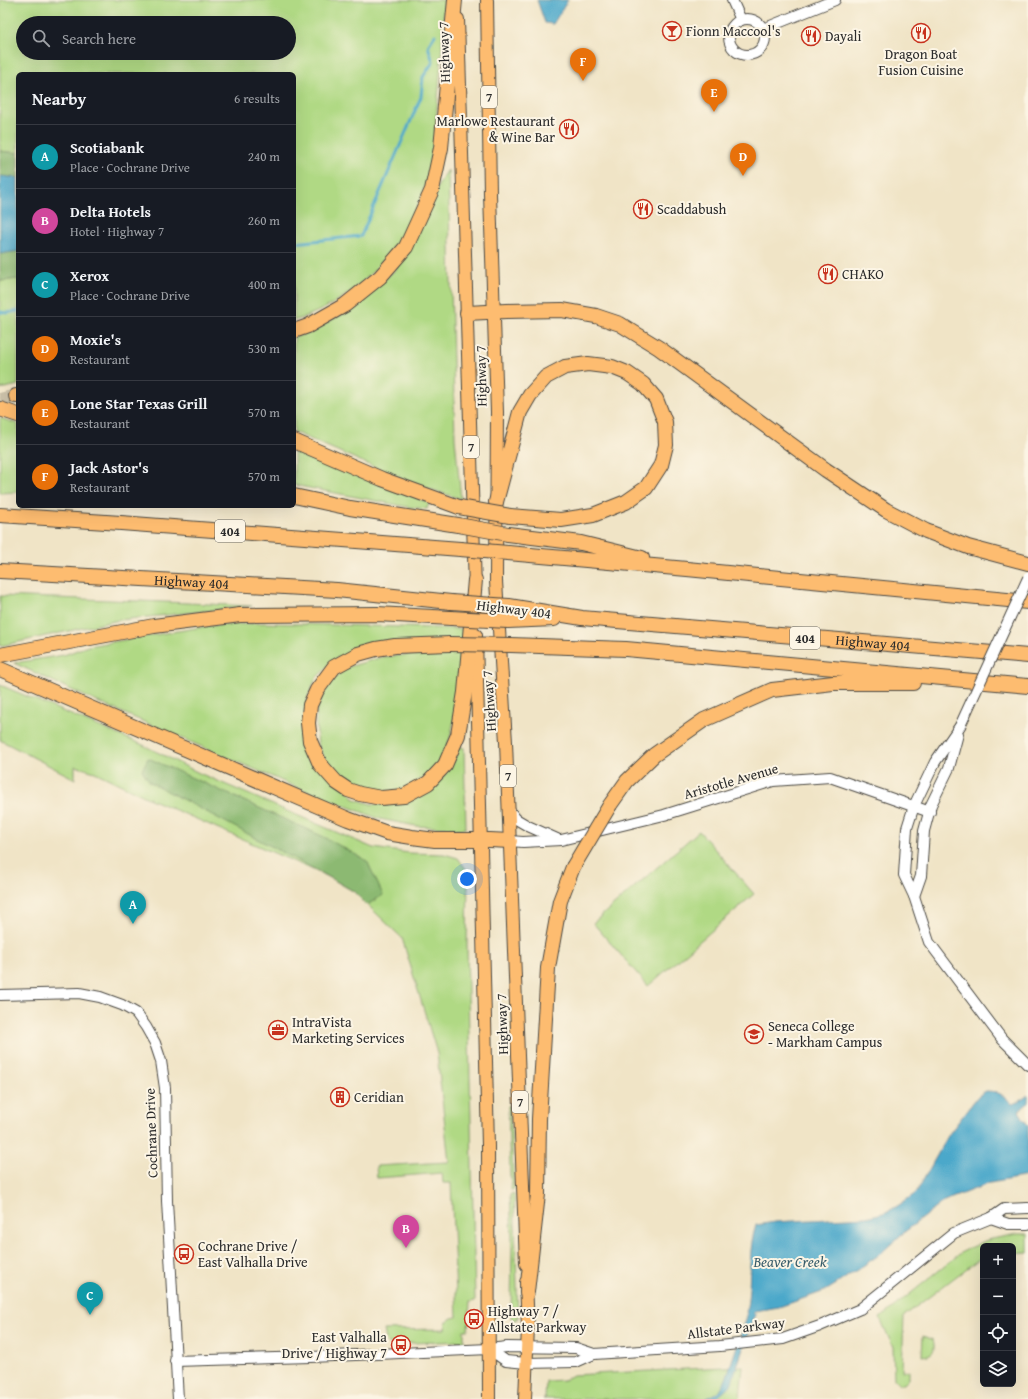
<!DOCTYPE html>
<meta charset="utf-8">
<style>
:root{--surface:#171b24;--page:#20242c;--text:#f1f3f6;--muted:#9ea1a6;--line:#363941;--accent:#b45309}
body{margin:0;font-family:"Gentium Book Plus",serif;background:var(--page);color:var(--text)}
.controls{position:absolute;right:12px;bottom:12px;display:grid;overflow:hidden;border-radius:6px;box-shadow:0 4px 16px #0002}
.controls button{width:36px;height:36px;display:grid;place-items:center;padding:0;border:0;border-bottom:1px solid var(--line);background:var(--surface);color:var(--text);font:20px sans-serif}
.you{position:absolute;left:467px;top:879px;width:14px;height:14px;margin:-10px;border:3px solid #fff;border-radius:50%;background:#1a73e8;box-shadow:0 0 0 6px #1a73e833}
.badge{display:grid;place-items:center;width:26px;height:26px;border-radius:50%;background:var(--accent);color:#fff;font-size:13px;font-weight:700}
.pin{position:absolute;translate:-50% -33px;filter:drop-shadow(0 1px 2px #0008)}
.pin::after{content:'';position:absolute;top:21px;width:14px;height:12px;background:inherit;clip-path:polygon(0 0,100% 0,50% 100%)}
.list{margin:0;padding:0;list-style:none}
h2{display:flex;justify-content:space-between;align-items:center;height:52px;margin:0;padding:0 16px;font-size:17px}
h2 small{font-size:13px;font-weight:400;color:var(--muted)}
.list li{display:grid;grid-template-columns:26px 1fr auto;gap:12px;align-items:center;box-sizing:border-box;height:64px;padding:0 16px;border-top:1px solid var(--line)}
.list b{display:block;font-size:15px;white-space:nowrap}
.list p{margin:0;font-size:13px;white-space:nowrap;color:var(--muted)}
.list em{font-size:13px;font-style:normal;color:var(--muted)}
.icon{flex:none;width:22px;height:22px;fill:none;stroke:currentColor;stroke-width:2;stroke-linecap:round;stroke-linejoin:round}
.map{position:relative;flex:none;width:1028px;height:1399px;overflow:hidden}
.search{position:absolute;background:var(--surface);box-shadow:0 4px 16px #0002;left:16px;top:16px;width:280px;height:44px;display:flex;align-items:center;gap:10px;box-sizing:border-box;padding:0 14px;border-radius:22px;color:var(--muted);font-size:15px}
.panel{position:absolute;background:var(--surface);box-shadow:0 4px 16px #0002;left:16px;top:72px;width:280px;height:436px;border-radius:6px}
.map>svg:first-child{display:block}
.green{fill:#b0d984;stroke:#6e8258;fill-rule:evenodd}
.forest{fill:#8cb972;stroke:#5c724e}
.water{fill:#4ca8ca;stroke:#3c6a7a}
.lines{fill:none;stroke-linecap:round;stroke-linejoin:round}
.stream{stroke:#4ca8ca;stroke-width:3}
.highway-tunnel{stroke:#c9bfa7;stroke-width:14;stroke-dasharray:14 7;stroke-linecap:butt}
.minor-casing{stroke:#494742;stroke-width:12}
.major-casing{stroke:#494742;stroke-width:14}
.highway-casing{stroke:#494742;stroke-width:16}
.minor{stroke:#fff;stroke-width:10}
.major{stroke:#fdbc70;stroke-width:12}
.highway{stroke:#fdbc70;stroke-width:14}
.minor-bridge-casing{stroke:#494742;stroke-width:12;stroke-linecap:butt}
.highway-bridge-casing{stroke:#494742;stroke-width:16;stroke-linecap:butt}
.minor-bridge{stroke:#fff;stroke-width:10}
.highway-bridge{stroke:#fdbc70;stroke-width:14}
.labels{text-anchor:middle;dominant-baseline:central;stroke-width:4;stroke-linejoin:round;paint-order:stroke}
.shield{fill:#fcf5e5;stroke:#6a6863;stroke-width:1}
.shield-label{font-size:13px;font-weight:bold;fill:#2b2b2b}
.poi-label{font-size:14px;fill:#2b2b2b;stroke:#fcf5e5;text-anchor:start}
.street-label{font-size:14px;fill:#2b2b2b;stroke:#fcf5e5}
.water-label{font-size:15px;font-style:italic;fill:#385d6b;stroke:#fcf5e5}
</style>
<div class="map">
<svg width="1028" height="1399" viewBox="0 0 1028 1399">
<rect width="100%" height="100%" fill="#fcf5e5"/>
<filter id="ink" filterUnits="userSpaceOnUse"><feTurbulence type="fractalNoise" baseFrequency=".025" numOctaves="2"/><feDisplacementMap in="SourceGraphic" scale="8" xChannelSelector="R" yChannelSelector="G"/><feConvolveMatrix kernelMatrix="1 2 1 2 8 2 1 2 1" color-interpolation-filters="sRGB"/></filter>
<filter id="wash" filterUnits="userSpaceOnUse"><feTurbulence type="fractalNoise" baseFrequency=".012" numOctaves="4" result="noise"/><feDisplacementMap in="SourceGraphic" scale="16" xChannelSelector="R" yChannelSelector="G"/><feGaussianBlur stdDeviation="0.9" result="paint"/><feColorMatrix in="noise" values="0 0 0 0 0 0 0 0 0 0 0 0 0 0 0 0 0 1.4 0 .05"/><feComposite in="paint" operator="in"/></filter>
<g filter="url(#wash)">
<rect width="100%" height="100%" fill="#f0e4c6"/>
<g class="green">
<path d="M0,0H444C443,40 440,79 436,118C434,141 433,166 425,187C407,237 372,283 325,308C315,313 304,317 294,321V74H18V153L0,151ZM23,23H289V53H23Z"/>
<polygon points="448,170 455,439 461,499 411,483 294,432 294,337 302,335 349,311 395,270 440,182"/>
<polygon points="18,279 18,385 0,389 0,281"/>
<polygon points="0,418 18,424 18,492 0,493"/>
<polygon points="294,446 429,503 427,509 408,507 294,485"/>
<polygon points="0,596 165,602 252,606 119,620 0,646"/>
<polygon points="264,623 467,629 467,640 338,657 316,678 307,699 305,740 355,799 371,804 385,804 424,793 442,778 454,759 459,746 464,748 466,828 462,829 416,826 380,819 296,787 93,700 14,663 64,655 88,646 208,626"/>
<polygon points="442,652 463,652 462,684 450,738 441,761 429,774 409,787 387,793 360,787 338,775 325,759 318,745 316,724 317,706 325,688 345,668 382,657"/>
<polygon points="0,685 143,745 199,773 373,848 409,853 444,854 458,858 468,872 467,946 475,1301 470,1302 468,1330 464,1330 464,1341 387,1344 384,1330 445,1329 446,1322 452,1318 457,1317 451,1183 443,1183 442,1173 377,1178 376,1166 449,1162 437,1053 402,938 353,891 327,876 148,798 95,772 75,766 75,779 0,740"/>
<polygon points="699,831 754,894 648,986 593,923"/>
<polygon points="509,1105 510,1106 514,1189 512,1190 510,1189 511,1178 510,1176 508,1106"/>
<polygon points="513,1193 514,1194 518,1317 516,1320 513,1320 511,1317 512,1238 510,1195"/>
<polygon points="1017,1234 1028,1234 1028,1253 1013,1254 1013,1246 983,1246 983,1256 904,1316 902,1371 909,1371 909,1379 904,1384 899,1384 894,1379 893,1347 880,1318 962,1252 987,1240"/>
<path d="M923,1336L933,1340C936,1351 933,1355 922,1356Z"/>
<polygon points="743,1366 740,1397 738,1399 543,1399 545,1399 546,1381 564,1380 573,1375"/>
</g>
<g class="forest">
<polygon points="0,151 18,153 18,178 0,176"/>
<polygon points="18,251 18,279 0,281 0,254"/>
<polygon points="148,758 324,837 367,861 383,895 367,905 353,891 327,876 150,782 142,770"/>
</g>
<g class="water">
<polygon points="537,0 568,0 553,24 545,23"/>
<polygon points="0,176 18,178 18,251 0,254"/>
<path d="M986,1091C998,1091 1004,1095 1012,1104L1019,1102L1028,1095V1103L1019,1111L1028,1126V1176L990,1183L944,1201L902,1234L879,1255L835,1285L825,1291L779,1307L754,1311L753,1313L756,1315L753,1318L731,1385L719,1396L710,1399H705L719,1392L726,1379L747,1316C745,1311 748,1306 748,1300C751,1275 748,1250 756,1225L775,1222L866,1217L887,1212L899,1205L916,1193L949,1134L978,1096Z"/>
</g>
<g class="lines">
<g class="stream">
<polyline points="294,243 361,236 421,97 423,77 433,62 428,46 435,35"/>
<polyline points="0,312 7,313 18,311"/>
</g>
</g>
</g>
<g filter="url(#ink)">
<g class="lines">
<polyline class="highway-tunnel" points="0,400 16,396"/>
<defs>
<g id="minor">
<polyline points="732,0 741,20"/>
<circle cx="747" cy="37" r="18"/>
<polyline points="763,29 835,0"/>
<polyline points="960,726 935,762 914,806 907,828 904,875 914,896 929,942 1002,1039 1028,1065"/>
<polyline points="509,810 516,819 528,826 557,839"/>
<polyline points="510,841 523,842 561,840 664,815 773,781 830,777 930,812"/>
<polyline points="914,896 921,876 924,831 931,805 949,768 958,734"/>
<polyline points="0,995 79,993 100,997 122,1005 136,1013 146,1027 155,1043 161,1061 165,1088 167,1201 178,1399"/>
<polyline points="991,1218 1008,1224 1028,1224"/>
<polyline points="489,1349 506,1361 526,1363 576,1362 594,1354 720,1346 783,1339 820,1326 860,1309 954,1233 991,1218 1004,1209 1028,1208"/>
<polyline points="175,1361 311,1357 489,1349 507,1347 576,1348 594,1354"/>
</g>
<g id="major">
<polyline points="487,0 490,194 497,412 496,581 506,742 526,1264"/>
<polyline points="458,19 475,589"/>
<polyline points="476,635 488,1146 489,1399"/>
<polyline points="525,1399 528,1327 526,1282"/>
</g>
<g id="highway">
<polyline points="467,313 506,311 562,310 596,316 620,324 659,348 826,470 886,510 926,531 968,547 1028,563"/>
<polyline points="294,331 308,326 345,305 380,277 406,247 432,190 441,148 455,0"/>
<polyline points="16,396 18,396"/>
<polyline points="0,409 18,415"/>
<polyline points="294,441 382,479 459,507"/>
<polyline points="294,496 350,508 458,525"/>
<polyline points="496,502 520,412 530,395 546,377 565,367 588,364 612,367 627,373 643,384 656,399 665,422 666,445 661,465 646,488 626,502 593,515 561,520 510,516"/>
<polyline points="0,515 121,523 460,549"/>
<polyline points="508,534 581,543 642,558"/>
<polyline points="508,553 687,569 1028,602"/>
<path id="s1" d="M0,571L337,590L451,602"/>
<path id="s2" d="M509,606L582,618L1028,656"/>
<polyline points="508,621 554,619"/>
<polyline points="450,644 395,646 376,649 358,654 334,667 317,690 310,705 308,723 310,741 320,764 336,782 348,790 360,794 381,798 404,796 428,783 445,765 458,735 465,692 475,580"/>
<polyline points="511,645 626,649 1028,686"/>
<polyline points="0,655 154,626 240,615 377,614 451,618"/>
<polyline points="0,669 348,819 387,833 412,837 435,840 490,840 510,841"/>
<polyline points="610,805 627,781 654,755 704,720 772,690 833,683 913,683"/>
<polyline points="527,1292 538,1194 539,1119 548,968 560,901 573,867"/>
</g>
</defs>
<use href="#minor" class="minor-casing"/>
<use href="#major" class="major-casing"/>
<use href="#highway" class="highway-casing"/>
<use href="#minor" class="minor"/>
<use href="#major" class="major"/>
<use href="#highway" class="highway"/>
<defs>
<polyline id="minor-bridge" points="960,726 1028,578"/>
<g id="highway-bridge">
<polyline points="459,507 510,516"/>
<polyline points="458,525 508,534"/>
<polyline points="460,549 508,553"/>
<polyline points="451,602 509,606"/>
<polyline points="451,618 508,621"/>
<polyline points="450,644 511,645"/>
<polyline points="573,867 610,805"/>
</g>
</defs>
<use href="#minor-bridge" class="minor-bridge-casing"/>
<use href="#highway-bridge" class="highway-bridge-casing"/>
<use href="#minor-bridge" class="minor-bridge"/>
<use href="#highway-bridge" class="highway-bridge"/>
</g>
</g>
<defs>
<symbol id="bar-ring" viewBox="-11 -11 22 22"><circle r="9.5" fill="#fcf5e5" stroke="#c8321e" stroke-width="1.5"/><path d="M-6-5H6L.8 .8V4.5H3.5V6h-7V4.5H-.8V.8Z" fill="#c8321e"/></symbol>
<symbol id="restaurant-ring" viewBox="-11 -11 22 22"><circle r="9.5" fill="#fcf5e5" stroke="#c8321e" stroke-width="1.5"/><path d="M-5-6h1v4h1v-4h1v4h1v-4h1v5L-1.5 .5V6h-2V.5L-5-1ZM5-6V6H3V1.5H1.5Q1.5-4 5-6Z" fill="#c8321e"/></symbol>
<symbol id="office-ring" viewBox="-11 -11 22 22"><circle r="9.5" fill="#fcf5e5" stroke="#c8321e" stroke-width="1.5"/><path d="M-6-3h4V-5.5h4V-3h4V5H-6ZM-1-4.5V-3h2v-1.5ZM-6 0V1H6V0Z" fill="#c8321e"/></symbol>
<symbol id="university-ring" viewBox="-11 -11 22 22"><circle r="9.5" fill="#fcf5e5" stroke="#c8321e" stroke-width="1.5"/><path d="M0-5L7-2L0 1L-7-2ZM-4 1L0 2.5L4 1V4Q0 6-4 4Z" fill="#c8321e"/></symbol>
<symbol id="building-ring" viewBox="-11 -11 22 22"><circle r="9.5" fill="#fcf5e5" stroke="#c8321e" stroke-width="1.5"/><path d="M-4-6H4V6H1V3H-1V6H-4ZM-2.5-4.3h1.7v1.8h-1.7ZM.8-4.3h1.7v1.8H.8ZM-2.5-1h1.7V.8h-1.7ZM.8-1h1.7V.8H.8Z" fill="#c8321e"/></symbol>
<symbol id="bus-ring" viewBox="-11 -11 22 22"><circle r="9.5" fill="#fcf5e5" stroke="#c8321e" stroke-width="1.5"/><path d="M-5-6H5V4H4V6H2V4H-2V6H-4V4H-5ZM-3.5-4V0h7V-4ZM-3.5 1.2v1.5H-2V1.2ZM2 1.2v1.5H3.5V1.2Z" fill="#c8321e"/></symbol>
</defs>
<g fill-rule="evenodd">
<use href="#bar-ring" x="661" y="20" width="22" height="22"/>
<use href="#restaurant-ring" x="910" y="22" width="22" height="22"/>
<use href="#restaurant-ring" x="800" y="25" width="22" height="22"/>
<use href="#restaurant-ring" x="558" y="118" width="22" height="22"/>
<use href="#restaurant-ring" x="632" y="198" width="22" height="22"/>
<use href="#restaurant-ring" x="817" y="263" width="22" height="22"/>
<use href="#office-ring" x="267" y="1019" width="22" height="22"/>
<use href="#university-ring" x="743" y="1023" width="22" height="22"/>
<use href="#building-ring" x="329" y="1086" width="22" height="22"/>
<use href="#bus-ring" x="173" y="1243" width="22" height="22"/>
<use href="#bus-ring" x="463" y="1308" width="22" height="22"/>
<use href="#bus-ring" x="390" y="1334" width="22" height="22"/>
</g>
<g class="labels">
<g class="shield">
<rect x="481" y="86" width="16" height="22" rx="3"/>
<rect x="463" y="436" width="16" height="22" rx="3"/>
<rect x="215" y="520" width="30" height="22" rx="3"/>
<rect x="790" y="627" width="30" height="22" rx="3"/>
<rect x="500" y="765" width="16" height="22" rx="3"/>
<rect x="512" y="1091" width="16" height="22" rx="3"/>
</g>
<g class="shield-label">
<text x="489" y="97">7</text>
<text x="471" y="447">7</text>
<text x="230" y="531">404</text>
<text x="805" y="638">404</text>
<text x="508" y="776">7</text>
<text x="520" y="1102">7</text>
</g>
<g class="poi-label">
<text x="686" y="31">Fionn Maccool's</text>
<text x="825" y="36">Dayali</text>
<text x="921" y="54" text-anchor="middle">Dragon Boat<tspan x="921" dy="16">Fusion Cuisine</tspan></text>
<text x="555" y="121" text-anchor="end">Marlowe Restaurant<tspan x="555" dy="16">&amp; Wine Bar</tspan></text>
<text x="657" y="209">Scaddabush</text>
<text x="842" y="274">CHAKO</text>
<text x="292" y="1022">IntraVista<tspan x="292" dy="16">Marketing Services</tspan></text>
<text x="768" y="1026">Seneca College<tspan x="768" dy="16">- Markham Campus</tspan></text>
<text x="354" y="1097">Ceridian</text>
<text x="198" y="1246">Cochrane Drive /<tspan x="198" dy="16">East Valhalla Drive</tspan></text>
<text x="488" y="1311">Highway 7 /<tspan x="488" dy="16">Allstate Parkway</tspan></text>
<text x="387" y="1337" text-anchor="end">East Valhalla<tspan x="387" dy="16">Drive / Highway 7</tspan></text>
</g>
<g class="street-label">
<text transform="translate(444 52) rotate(-92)">Highway 7</text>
<text transform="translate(481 376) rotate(-91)">Highway 7</text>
<text stroke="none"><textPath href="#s1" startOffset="192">Highway 404</textPath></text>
<text transform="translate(514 609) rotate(7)">Highway 404</text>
<text stroke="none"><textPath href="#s2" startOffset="366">Highway 404</textPath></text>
<text transform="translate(489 701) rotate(-94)">Highway 7</text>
<text transform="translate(731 781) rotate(-16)">Aristotle Avenue</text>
<text transform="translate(502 1024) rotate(-92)">Highway 7</text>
<text transform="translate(151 1133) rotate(-92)">Cochrane Drive</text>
<text transform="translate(736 1328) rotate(-7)">Allstate Parkway</text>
</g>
<g class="water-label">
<text x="790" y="1261">Beaver Creek</text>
</g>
</g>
</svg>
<div class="controls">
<button>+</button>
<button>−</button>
<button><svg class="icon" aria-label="locate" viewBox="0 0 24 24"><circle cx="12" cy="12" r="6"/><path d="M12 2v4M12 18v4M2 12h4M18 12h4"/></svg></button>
<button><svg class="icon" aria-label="layers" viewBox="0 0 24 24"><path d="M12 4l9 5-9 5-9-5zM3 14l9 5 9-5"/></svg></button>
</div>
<div class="you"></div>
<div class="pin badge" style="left:133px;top:924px;background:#0f9aa8">A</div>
<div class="pin badge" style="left:406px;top:1248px;background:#d1479c">B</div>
<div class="pin badge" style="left:90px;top:1315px;background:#0f9aa8">C</div>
<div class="pin badge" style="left:743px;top:176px;background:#e8710a">D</div>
<div class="pin badge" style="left:714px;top:112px;background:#e8710a">E</div>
<div class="pin badge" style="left:583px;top:81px;background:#e8710a">F</div>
<div class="search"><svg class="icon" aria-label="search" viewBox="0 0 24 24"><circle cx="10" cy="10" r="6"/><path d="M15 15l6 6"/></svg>Search here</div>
<section class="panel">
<h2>Nearby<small>6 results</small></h2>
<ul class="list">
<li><span class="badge" style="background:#0f9aa8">A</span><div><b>Scotiabank</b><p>Place · Cochrane Drive</p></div><em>240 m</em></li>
<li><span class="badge" style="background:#d1479c">B</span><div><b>Delta Hotels</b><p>Hotel · Highway 7</p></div><em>260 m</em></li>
<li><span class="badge" style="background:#0f9aa8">C</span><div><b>Xerox</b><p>Place · Cochrane Drive</p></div><em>400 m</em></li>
<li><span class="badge" style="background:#e8710a">D</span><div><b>Moxie's</b><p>Restaurant</p></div><em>530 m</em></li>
<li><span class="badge" style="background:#e8710a">E</span><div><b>Lone Star Texas Grill</b><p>Restaurant</p></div><em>570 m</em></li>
<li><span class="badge" style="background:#e8710a">F</span><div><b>Jack Astor's</b><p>Restaurant</p></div><em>570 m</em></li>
</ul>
</section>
</div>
